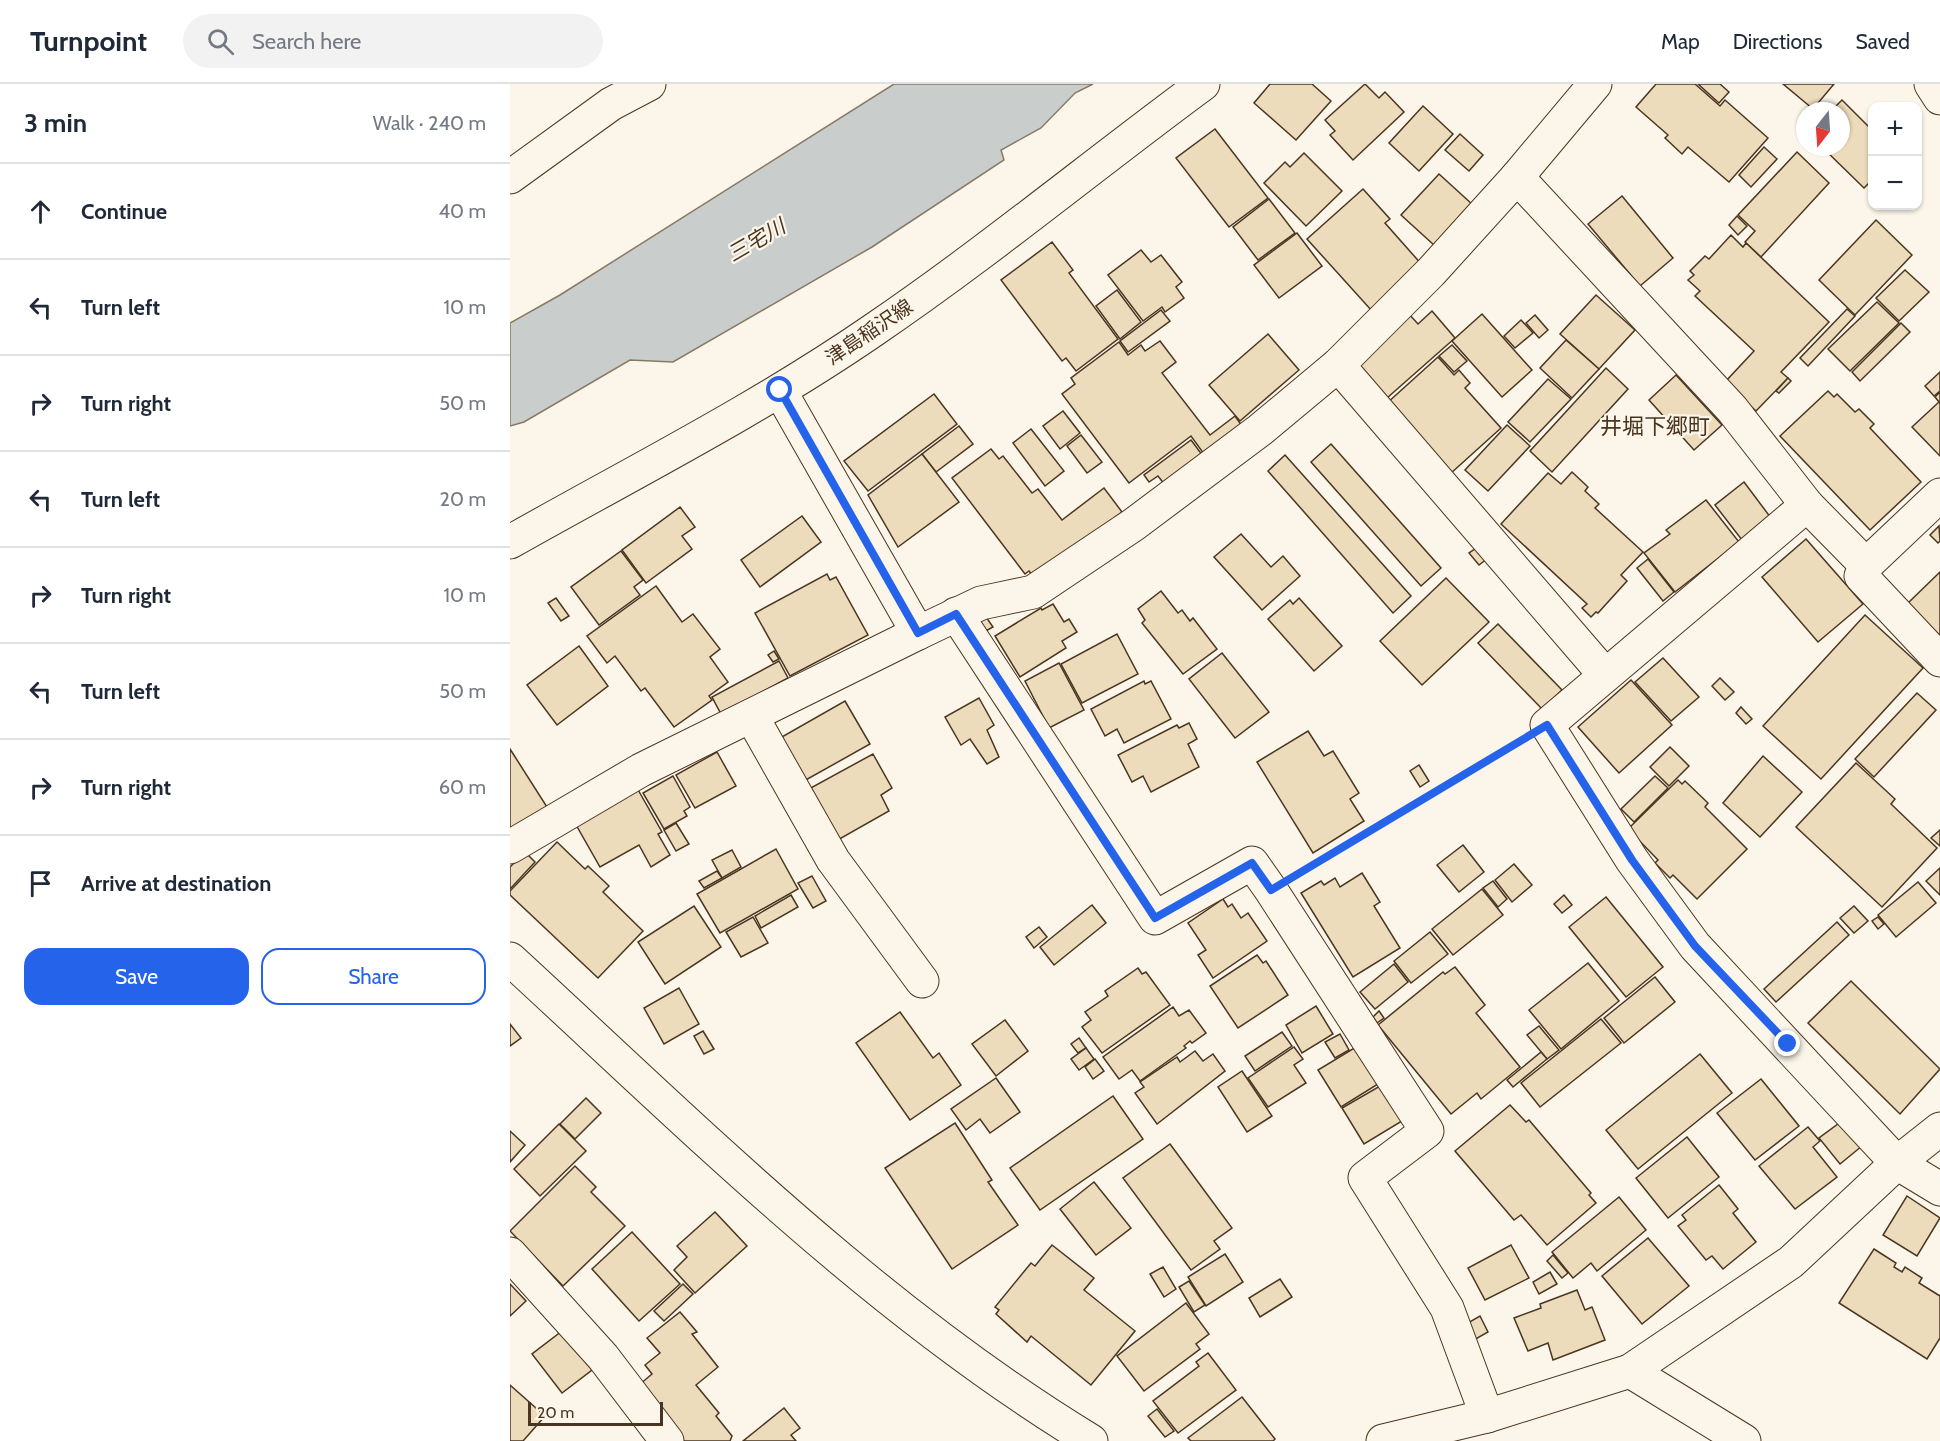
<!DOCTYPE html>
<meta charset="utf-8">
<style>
:root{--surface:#fff;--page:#f2f2f3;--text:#1f2937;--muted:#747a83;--line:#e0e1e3;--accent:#2563eb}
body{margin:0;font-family:Cabin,"Noto Sans JP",sans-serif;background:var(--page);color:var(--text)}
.controls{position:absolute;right:18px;top:18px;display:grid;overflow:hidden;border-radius:12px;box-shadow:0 2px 4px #0004}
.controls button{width:54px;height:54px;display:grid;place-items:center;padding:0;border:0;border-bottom:2px solid var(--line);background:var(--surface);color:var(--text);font:30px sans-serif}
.compass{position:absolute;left:1286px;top:18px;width:54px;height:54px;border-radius:50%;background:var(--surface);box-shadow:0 2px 4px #0004;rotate:197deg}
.scale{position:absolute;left:18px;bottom:15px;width:135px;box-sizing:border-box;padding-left:6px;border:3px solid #4a3520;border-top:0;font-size:16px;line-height:21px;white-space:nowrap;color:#4a3520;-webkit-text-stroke:4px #fbf6e9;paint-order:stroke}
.stop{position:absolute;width:18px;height:18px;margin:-14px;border:4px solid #2563eb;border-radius:50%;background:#fff}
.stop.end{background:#2563eb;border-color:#fff;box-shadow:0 2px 6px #0008}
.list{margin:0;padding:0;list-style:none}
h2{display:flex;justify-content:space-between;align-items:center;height:78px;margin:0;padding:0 24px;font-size:26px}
h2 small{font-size:20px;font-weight:400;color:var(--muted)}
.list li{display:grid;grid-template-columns:39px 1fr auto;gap:18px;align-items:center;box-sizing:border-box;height:96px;padding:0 24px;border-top:2px solid var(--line)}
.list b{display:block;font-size:22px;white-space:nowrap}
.list em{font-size:20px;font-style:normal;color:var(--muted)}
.actions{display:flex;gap:12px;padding:18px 24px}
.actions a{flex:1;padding:14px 0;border:2px solid var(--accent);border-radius:18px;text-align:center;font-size:21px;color:var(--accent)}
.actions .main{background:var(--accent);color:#fff}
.icon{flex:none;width:33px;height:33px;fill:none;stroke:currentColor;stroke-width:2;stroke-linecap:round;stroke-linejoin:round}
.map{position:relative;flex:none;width:1430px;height:1357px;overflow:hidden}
header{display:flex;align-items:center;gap:36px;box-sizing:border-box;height:84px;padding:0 30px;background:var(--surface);border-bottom:2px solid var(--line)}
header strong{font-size:28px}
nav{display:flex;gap:33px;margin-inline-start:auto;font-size:21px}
.search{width:420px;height:54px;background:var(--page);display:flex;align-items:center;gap:15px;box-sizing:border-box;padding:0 21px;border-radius:33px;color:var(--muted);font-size:22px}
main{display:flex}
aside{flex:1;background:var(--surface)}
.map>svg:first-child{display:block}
.water{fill:#c9cecd;stroke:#887966;stroke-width:1.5}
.building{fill:#ecdcbc;stroke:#4a3520;stroke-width:1.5}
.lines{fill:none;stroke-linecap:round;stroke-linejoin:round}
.minor-casing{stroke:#4a3520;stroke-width:35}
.major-casing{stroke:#4a3520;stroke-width:35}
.path{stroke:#7f6f5c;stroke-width:4;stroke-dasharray:4.5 3;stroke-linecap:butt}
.minor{stroke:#fbf6e9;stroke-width:33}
.major{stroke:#fbf6e9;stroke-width:33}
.route{stroke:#2563eb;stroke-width:8}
.labels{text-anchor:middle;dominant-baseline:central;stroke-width:4.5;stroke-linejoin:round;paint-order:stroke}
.street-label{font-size:20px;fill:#4a3520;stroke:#fbf6e9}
.water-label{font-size:21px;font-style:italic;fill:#4a3520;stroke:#fbf6e9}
.quarter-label{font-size:22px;fill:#4a3520;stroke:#fbf6e9}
</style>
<header>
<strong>Turnpoint</strong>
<div class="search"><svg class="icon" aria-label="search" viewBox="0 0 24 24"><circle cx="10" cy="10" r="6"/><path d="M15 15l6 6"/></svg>Search here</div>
<nav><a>Map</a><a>Directions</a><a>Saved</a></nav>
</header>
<main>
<aside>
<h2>3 min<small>Walk · 240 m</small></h2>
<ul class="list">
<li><svg class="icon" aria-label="ahead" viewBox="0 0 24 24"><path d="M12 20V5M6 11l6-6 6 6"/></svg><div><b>Continue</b></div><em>40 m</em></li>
<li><svg class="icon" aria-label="left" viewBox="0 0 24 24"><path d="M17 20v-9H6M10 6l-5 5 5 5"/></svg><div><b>Turn left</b></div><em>10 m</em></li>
<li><svg class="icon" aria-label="right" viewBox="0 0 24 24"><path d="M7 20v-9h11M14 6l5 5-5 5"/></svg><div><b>Turn right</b></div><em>50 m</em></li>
<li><svg class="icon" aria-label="left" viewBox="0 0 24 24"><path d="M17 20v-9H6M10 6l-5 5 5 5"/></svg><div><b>Turn left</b></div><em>20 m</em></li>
<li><svg class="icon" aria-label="right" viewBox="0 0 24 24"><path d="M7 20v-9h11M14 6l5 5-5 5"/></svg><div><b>Turn right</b></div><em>10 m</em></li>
<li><svg class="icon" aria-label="left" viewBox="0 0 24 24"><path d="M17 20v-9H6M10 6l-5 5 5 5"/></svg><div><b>Turn left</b></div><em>50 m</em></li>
<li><svg class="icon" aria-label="right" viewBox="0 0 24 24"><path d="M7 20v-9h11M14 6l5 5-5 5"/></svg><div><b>Turn right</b></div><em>60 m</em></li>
<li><svg class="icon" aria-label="arrive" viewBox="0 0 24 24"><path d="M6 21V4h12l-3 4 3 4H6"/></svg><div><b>Arrive at destination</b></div></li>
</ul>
<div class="actions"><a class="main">Save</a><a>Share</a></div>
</aside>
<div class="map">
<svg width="1430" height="1357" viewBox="0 0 1430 1357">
<rect width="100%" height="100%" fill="#fbf6e9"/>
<polygon class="water" points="384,0 583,0 565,9 531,44 491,66 494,76 362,163 163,278 120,276 14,338 0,342 0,239 50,211"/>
<g class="building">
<polygon points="760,0 802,0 821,17 786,56 744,19"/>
<polygon points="855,0 869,14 875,8 894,28 843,76 820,51 825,47 815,36"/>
<polygon points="1146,0 1185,0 1210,22 1215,16 1258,54 1219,98 1178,63 1172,70 1155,54 1158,51 1126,23"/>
<polygon points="1188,0 1210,0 1219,8 1209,19"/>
<polygon points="1273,0 1324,0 1303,25"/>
<polygon points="1332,16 1362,46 1362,96 1354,104 1312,63 1331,63 1331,27 1321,27"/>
<polygon points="913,22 943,50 909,87 879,59"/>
<polygon points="705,45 758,114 719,143 666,74"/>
<polygon points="950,50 973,71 959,87 935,66"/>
<polygon points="1254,63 1267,75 1241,103 1229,91"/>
<polygon points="1287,68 1319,99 1251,173 1235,158 1245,147 1228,131"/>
<polygon points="794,69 832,107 796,142 754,99 775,78 780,83"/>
<polygon points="929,90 963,121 925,162 891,131"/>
<polygon points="853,105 880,135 875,139 913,182 862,227 797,155"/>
<polygon points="1112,112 1163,174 1130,202 1078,140"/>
<polygon points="759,115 785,149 748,176 723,143"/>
<polygon points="1227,132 1237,142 1228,151 1219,141"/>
<polygon points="1366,136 1402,171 1345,231 1309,196"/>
<polygon points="787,149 812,182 769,214 744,181"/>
<polygon points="1221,151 1233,163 1236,159 1319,238 1271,288 1278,294 1246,327 1215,298 1244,267 1185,212 1190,207 1178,196 1184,191 1180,187 1195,172 1199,175"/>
<polygon points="542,158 563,186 559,189 608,255 566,287 556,274 552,277 491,196"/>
<polygon points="631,166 641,178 651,171 672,198 666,203 674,214 655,228 652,223 633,237 598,191"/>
<polygon points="1395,186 1419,208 1389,237 1366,214"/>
<polygon points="607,206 631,238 610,255 586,222"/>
<polygon points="1086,211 1125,246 1089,285 1050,250"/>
<polygon points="1367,218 1389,239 1340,287 1318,265"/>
<polygon points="1337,225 1345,232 1298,282 1290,274"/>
<polygon points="651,226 660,237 618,268 610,257"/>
<polygon points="922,227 945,254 877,314 845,278 899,230 908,240"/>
<polygon points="972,230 1022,286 992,313 942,257"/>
<polygon points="1025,231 1038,246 1029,254 1016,239"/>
<polygon points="1011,236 1023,249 1005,264 994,252"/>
<polygon points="1391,239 1400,248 1350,297 1342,288"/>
<polygon points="758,250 789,286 730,337 699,301"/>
<polygon points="1056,256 1089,285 1062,314 1030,284"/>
<polygon points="650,257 666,278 652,289 700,351 725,332 732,342 694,370 681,352 619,399 552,310 565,300 561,294 609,258 618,271 631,261 635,267"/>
<polygon points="942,261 957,277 944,288 929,272"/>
<polygon points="928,273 944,291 949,286 960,299 955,304 991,344 940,390 876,320"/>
<polygon points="1096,284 1118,305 1042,388 1020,367"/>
<polygon points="1430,288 1430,307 1424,312 1415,302"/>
<polygon points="1166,291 1212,341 1184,366 1139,316"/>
<polygon points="1278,294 1281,297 1269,309 1266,307"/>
<polygon points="1038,295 1061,315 1020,358 998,338"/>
<polygon points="1318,307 1324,313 1327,310 1345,328 1349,325 1364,340 1360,344 1411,398 1360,446 1270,352"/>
<polygon points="1430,308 1430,372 1402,343 1429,318 1425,313"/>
<polygon points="424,310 447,340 358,407 334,377"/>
<polygon points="553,327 570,349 550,365 533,342"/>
<polygon points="997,341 1020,362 978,407 955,386"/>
<polygon points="449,342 463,360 426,388 412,370"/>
<polygon points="521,345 554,387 535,402 503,359"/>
<polygon points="571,351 592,378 577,389 557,362"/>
<polygon points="681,356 693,372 655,401 648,392 639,398 634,391"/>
<polygon points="821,360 931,484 911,502 801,378"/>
<polygon points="481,365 489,375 493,372 522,409 528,405 552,436 594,404 612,428 524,493 519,487 515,490 442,394"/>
<polygon points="412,370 449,418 388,463 358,411"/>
<polygon points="775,371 901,512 883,529 758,387"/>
<polygon points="1062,388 1078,403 1075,407 1089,420 1085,424 1133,468 1111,491 1117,497 1088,529 1086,528 1081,533 1072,524 1077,520 991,440 1038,389 1051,400"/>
<polygon points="1234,398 1261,434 1232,456 1205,421"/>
<polygon points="1196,416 1229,458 1165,508 1134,469 1160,450 1156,446"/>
<polygon points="170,423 185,443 172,452 182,465 136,499 112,466"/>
<polygon points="292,432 311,458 250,503 231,476"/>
<polygon points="1429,442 1430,457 1428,459 1420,451"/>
<polygon points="731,450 761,483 773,472 790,492 752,526 704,473"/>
<polygon points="1296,455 1353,520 1308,558 1252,493"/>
<polygon points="968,463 978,474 969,481 959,469"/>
<polygon points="111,467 133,496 124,503 130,511 89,541 61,503"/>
<polygon points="1138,475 1164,508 1153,517 1127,484"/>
<polygon points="1430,488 1430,552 1398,519"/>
<polygon points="317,490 320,496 326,493 358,551 280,592 245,529"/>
<polygon points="936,494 979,538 912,601 870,557"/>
<polygon points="146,502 172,538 183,530 210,565 200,573 218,598 199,612 202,616 164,643 135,604 131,607 105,572 97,579 77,552"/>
<polygon points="651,507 668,529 672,526 680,537 683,534 707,565 673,590 632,539 635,536 628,525"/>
<polygon points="46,514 59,532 51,537 38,519"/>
<polygon points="789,514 832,562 804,587 758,535 780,516 783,520"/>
<polygon points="543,520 554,538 559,535 567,548 552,557 556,564 510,593 485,552 531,524 532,526"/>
<polygon points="1355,531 1413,584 1311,695 1253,642"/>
<polygon points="476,533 483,543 474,548 467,539"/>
<polygon points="988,540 1052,606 1032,625 968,559"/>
<polygon points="607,550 628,590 572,619 551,580"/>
<polygon points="69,562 98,602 47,641 17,601"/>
<polygon points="264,567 269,575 263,578 258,571"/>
<polygon points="712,569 759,628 725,654 679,595"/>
<polygon points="1153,574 1189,613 1161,637 1125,598"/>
<polygon points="269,577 278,594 211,630 202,613"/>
<polygon points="549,579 574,626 539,644 515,597"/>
<polygon points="1210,594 1224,608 1215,616 1202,602"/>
<polygon points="1121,596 1162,641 1109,689 1068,643"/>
<polygon points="634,597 635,600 641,597 661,635 614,659 607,645 595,652 581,625"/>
<polygon points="1407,609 1426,626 1364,693 1345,675"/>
<polygon points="469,614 484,641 477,646 489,673 477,680 460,655 451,661 435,633"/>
<polygon points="335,617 360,660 294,697 270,654"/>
<polygon points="1231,623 1242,635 1236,640 1226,629"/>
<polygon points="679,639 687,655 678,660 689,683 641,708 633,692 622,698 608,671 667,641 669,644"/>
<polygon points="798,647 814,672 823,667 849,709 840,715 854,737 803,769 747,678"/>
<polygon points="1160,663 1179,682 1159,702 1140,683"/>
<polygon points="0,665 37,723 0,747"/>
<polygon points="207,668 226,702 185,724 166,691"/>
<polygon points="363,670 382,704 371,711 379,727 326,757 297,706"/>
<polygon points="1253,672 1292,708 1250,753 1213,719"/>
<polygon points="1346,679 1385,715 1381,720 1427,764 1372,823 1286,743"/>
<polygon points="909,681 919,697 910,703 900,687"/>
<polygon points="163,692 180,723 174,727 177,732 154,745 133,709"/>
<polygon points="1145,692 1158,704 1124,738 1111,725"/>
<polygon points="1168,696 1172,700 1175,697 1198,719 1195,723 1237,765 1187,815 1163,791 1160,794 1145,779 1148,776 1118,745"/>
<polygon points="127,704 152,748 148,750 160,771 141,783 129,761 90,783 65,739"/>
<polygon points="166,739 179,760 166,767 154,746"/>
<polygon points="1430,746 1430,762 1421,754"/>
<polygon points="47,758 75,785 78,782 99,802 93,808 133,847 88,894 0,811 0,807"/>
<polygon points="953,761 974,788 949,808 927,781"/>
<polygon points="266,765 288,805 210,849 187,810"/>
<polygon points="222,766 231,783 212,794 202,776"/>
<polygon points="15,768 25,778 0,805 0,783"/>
<polygon points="1004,780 1022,801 1002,818 985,796"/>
<polygon points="1430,784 1430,811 1416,797"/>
<polygon points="207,787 212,794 194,804 189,797"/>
<polygon points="852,789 870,818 864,822 890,864 843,893 791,809 811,797 814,801 825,794 830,803"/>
<polygon points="302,792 316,817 303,824 288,799"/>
<polygon points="983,797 997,815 988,823 973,804"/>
<polygon points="1408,798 1426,819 1386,853 1368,831"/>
<polygon points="972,805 993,831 943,871 922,845"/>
<polygon points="281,811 288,823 251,844 245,832"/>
<polygon points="1054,811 1062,821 1052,829 1044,820"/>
<polygon points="1096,813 1153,883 1116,913 1059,843"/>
<polygon points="713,815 718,823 722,820 731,834 738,829 757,857 703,894 688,871 696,866 678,839"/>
<polygon points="582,821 596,839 544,881 530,863"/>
<polygon points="184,822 211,863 155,900 128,858"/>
<polygon points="1344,822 1358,837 1344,849 1330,834"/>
<polygon points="243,833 258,859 231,873 216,848"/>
<polygon points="1368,833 1374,840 1368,845 1362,837"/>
<polygon points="1327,838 1339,851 1266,918 1254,905"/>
<polygon points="529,843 537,853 524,864 516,853"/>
<polygon points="920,848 938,870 901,899 884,877"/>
<polygon points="747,871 753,879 756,877 778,911 728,944 700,902"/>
<polygon points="1078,879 1109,917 1051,965 1019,926"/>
<polygon points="884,880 898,898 865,925 850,908"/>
<polygon points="945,883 975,921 966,929 1010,983 971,1015 967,1009 941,1030 868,941 933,888 935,890"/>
<polygon points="628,884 632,890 636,888 660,921 592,969 572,943 581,936 575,928 598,912 595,907"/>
<polygon points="1145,893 1165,918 1114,959 1094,934"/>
<polygon points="1341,897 1430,985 1390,1030 1298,939"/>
<polygon points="169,904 189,940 154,960 134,924"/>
<polygon points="806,922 823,950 792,969 776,941"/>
<polygon points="663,923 669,932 679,926 696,949 682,959 680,957 674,962 676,964 630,997 622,986 609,995 593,973"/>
<polygon points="869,927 874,934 867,939 863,933"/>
<polygon points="390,928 423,974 429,969 451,1001 400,1036 346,959"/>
<polygon points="1091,935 1111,959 1030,1023 1011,999"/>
<polygon points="495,936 518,967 486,992 462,960"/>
<polygon points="0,940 11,954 0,962"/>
<polygon points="1029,942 1049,966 1037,975 1017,951"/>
<polygon points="193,947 204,965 194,970 184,952"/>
<polygon points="772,948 782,962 745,987 735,972"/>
<polygon points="830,950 839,966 825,974 815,958"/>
<polygon points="569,954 576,964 568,969 561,960"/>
<polygon points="784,963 793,975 784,981 796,999 758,1023 738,994"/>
<polygon points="846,963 868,1000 831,1023 808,986"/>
<polygon points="576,964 584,975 569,986 561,975"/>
<polygon points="685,967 693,977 703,970 715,987 647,1040 625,1009 634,1003 630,998 667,973 670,978"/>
<polygon points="1031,968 1037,975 1003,1003 997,996"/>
<polygon points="1190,970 1222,1009 1128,1085 1096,1046"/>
<polygon points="585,975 594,987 583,995 575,983"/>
<polygon points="732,987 762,1032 737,1048 708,1003"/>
<polygon points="486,994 510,1028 480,1049 470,1035 456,1046 441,1025"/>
<polygon points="1251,995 1289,1042 1245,1076 1207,1029"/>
<polygon points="870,1002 892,1037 854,1060 832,1024"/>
<polygon points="603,1012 633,1055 530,1126 500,1084"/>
<polygon points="76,1014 91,1029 65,1055 50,1040"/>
<polygon points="1000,1021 1016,1038 1019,1036 1081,1109 1079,1111 1086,1119 1037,1161 1011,1131 1004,1136 945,1067"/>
<polygon points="1332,1037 1352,1062 1330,1080 1309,1054"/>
<polygon points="445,1039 482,1096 478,1098 508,1141 442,1185 375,1084"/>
<polygon points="49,1040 76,1067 30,1112 4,1085"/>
<polygon points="1298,1043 1310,1057 1303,1063 1327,1093 1285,1125 1249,1082"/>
<polygon points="0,1047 15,1061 0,1078"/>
<polygon points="1177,1053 1209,1093 1158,1134 1126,1094"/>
<polygon points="660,1060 722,1144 704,1157 710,1165 681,1186 613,1094"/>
<polygon points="65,1082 86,1103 81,1108 115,1142 53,1202 0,1147"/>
<polygon points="584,1098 621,1144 586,1171 550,1125"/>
<polygon points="1209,1101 1228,1125 1223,1129 1246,1158 1213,1185 1202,1172 1196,1176 1168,1142 1176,1136 1172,1131"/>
<polygon points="1397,1112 1430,1134 1407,1172 1373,1151"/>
<polygon points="1109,1113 1136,1146 1087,1187 1081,1179 1063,1194 1042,1168"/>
<polygon points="205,1128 237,1162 185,1209 164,1186 177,1173 167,1162"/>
<polygon points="122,1148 170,1200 129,1237 82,1185"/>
<polygon points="1138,1154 1179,1202 1132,1240 1092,1192"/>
<polygon points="542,1161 584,1194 574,1206 625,1247 581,1301 521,1252 517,1258 486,1230 489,1226 485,1223 521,1179 525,1182"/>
<polygon points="1001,1161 1019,1194 975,1216 958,1184"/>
<polygon points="1364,1165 1386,1179 1384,1183 1392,1188 1395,1183 1412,1194 1409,1199 1430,1212 1430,1254 1417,1275 1329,1219"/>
<polygon points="715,1170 733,1198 696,1222 678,1193"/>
<polygon points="1043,1171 1058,1189 1052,1194 1037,1177"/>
<polygon points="653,1183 666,1205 654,1213 640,1190"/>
<polygon points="1040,1188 1047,1200 1029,1210 1023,1198"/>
<polygon points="770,1195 782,1213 750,1233 739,1214"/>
<polygon points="679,1197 695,1221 684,1228 669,1203"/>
<polygon points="0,1200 16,1217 0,1232"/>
<polygon points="173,1200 183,1210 154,1237 144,1227"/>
<polygon points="1067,1206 1075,1226 1082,1223 1095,1256 1043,1276 1038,1259 1018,1267 1004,1234 1031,1224 1030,1220"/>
<polygon points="676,1219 699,1250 686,1260 690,1265 634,1307 607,1272"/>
<polygon points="170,1228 187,1248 182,1250 208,1283 186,1301 209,1329 206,1332 222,1352 220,1357 174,1357 129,1301 142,1290 135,1281 150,1269 137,1254"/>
<polygon points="970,1232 978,1248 964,1256 956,1240"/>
<polygon points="52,1247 82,1286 52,1309 22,1270"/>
<polygon points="698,1269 726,1306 668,1349 643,1317 689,1282 686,1278"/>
<polygon points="0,1301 35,1332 13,1357 0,1357"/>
<polygon points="732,1313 765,1355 763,1357 681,1357 678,1354"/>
<polygon points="274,1324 290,1344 281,1351 286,1357 233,1357"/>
<polygon points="647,1325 664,1347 655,1353 638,1332"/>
</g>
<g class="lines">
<defs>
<g id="minor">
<polyline points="1421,0 1430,14"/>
<polyline points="0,93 101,20 139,0"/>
<polyline points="1007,93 1222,325 1297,421 1356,481 1351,492 1430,576"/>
<polyline points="828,281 1095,591"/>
<polyline points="270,307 408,549 471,519 523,508 623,441 750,346 828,281 921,188 1007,93 1085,0"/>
<polyline points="1297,421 1037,641 1122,776 1185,862 1387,1079 1430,1105"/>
<polyline points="1356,481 1430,411"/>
<polyline points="446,530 645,834 742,779 761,806 917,1047 855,1094 937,1224 977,1332"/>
<polyline points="242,633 323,776 412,897"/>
<polyline points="0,763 131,686 408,549"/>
<path d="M0,875C185,1045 365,1226 581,1357"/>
<polyline points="0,1170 93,1273 157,1357"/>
<polyline points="1120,1287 1234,1357"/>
<polyline points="873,1357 977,1332 1120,1287 1281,1178 1387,1079 1430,1045"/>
</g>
<path id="major" d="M0,458C122,389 249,325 365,245C478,168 583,81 693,0"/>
</defs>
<use href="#minor" class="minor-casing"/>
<use href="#major" class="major-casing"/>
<polyline class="path" points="796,786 1003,661"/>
<use href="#minor" class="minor"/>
<use href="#major" class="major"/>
</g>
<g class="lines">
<polyline class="route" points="270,306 408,549 446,530 645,834 742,779 761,806 1037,641 1122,776 1185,862 1278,960"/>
</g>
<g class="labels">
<g class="street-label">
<text transform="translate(359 248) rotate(-34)">津島稲沢線</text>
</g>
<g class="water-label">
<text transform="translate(246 156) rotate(-30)">三宅川</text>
</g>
<g class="quarter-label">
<text x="1145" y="342">井堀下郷町</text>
</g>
</g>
</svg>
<div class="controls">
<button>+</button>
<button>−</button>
</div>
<svg class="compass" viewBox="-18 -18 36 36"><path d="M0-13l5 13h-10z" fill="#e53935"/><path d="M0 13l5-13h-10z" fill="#747a83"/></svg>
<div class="scale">20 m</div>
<div class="stop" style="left:270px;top:306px"></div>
<div class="stop end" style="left:1278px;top:960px"></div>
</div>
</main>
